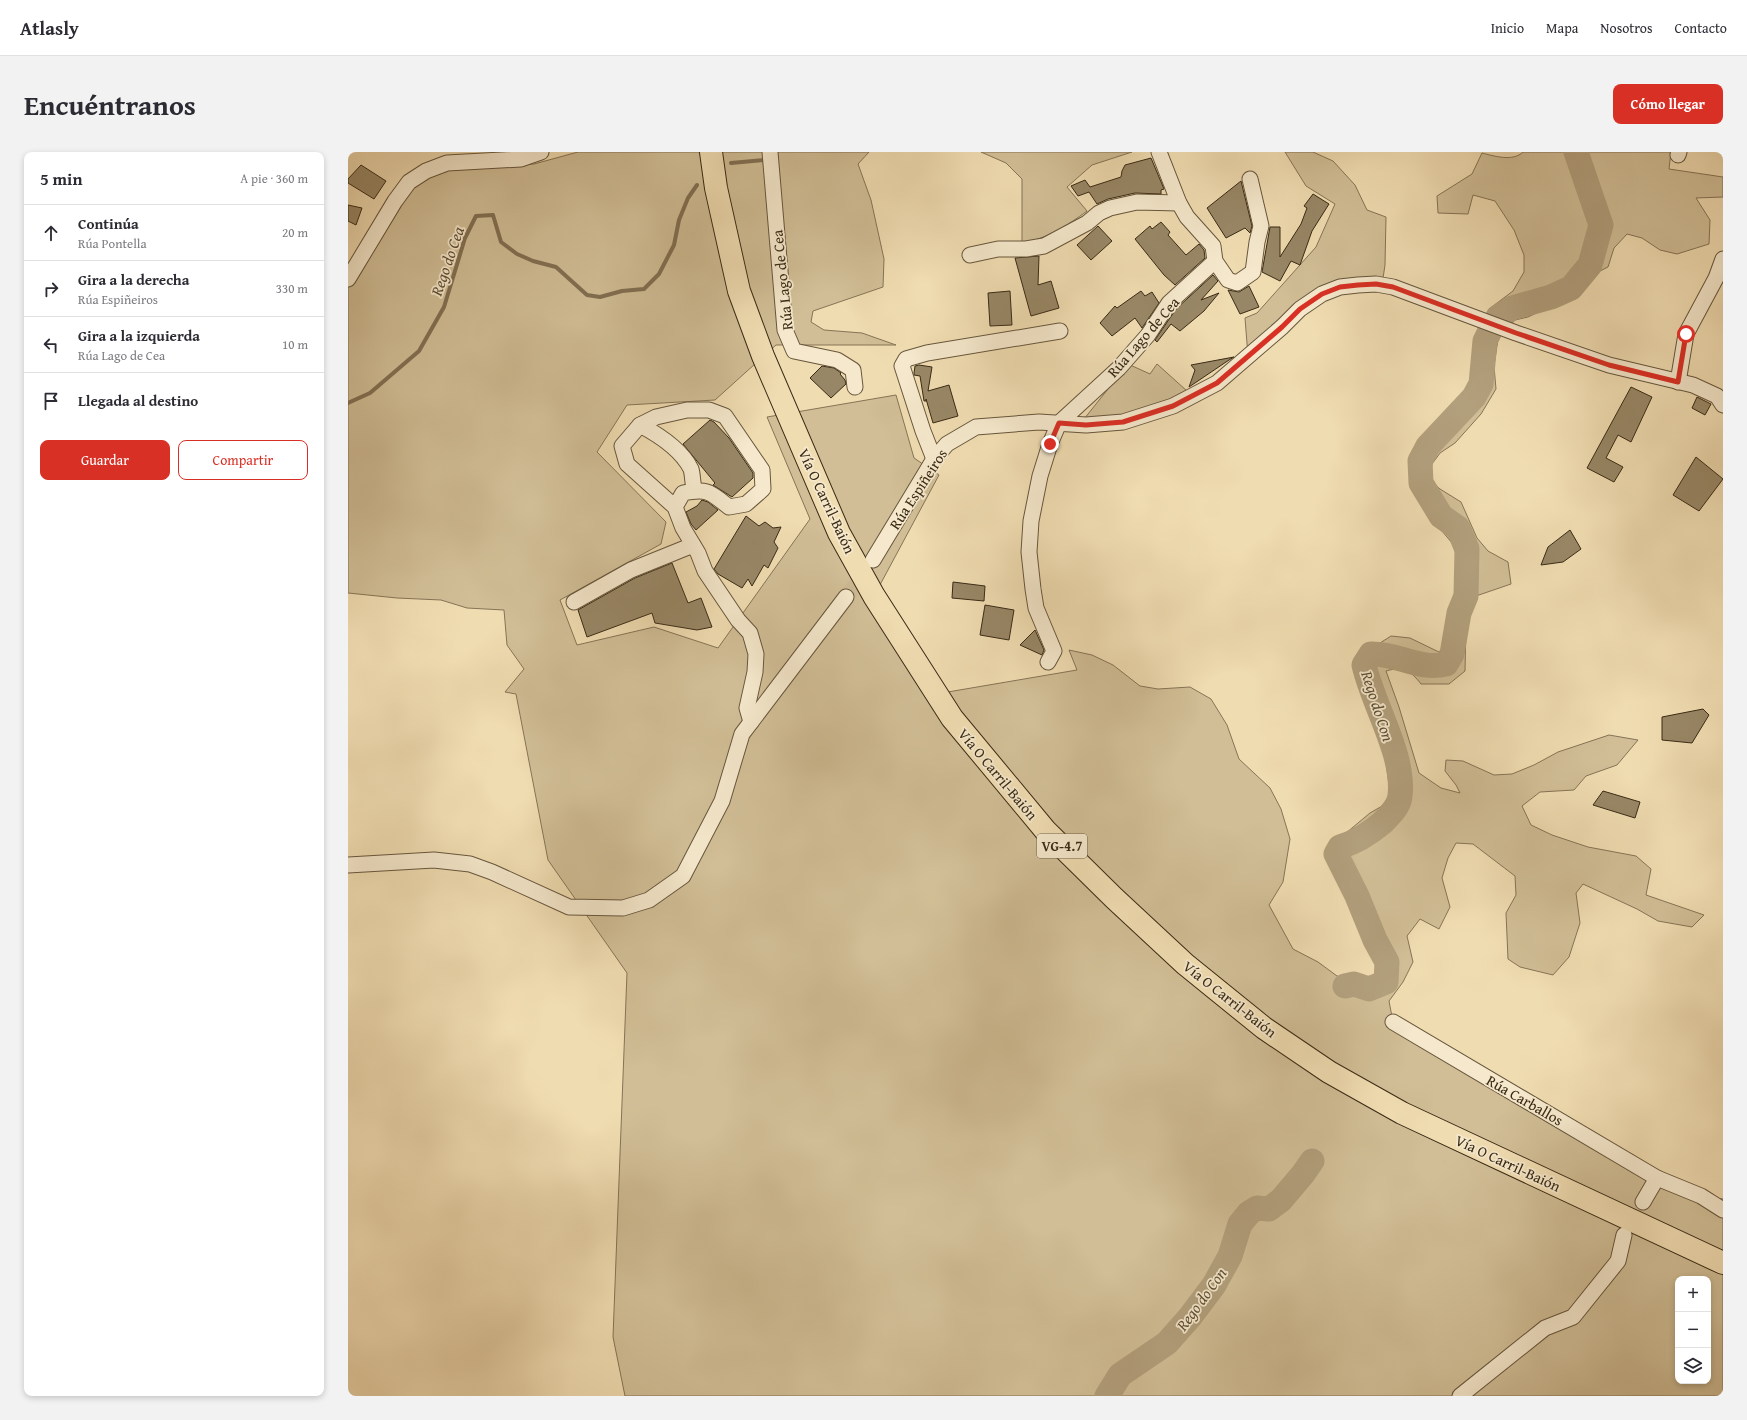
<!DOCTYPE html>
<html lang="es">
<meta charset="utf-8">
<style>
:root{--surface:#fff;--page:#f2f2f3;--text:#2b2b33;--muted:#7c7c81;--line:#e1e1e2;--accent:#d93025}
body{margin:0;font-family:"Gentium Book Plus",serif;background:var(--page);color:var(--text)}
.controls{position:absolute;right:12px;bottom:12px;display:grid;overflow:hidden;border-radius:8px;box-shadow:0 2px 6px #0003}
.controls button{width:36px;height:36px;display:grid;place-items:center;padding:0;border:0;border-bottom:1px solid var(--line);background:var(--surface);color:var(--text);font:20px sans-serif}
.stop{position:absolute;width:12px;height:12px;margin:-9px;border:3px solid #d93025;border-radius:50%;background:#fff}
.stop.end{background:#d93025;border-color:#fff;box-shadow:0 1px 4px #0008}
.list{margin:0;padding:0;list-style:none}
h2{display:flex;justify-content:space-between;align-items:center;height:52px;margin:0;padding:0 16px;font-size:17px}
h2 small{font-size:13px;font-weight:400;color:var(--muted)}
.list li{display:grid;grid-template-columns:26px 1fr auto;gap:12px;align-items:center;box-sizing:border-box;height:56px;padding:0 16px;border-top:1px solid var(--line)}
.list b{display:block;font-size:15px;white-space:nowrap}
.list p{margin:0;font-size:13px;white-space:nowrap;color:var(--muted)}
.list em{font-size:13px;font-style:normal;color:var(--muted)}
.actions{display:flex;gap:8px;padding:12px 16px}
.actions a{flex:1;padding:9px 0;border:1px solid var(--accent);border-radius:8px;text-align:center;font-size:14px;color:var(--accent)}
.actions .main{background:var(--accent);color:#fff}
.icon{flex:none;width:22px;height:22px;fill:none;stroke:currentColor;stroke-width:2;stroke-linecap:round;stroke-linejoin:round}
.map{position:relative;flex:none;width:1375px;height:1244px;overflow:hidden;border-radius:8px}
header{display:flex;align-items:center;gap:24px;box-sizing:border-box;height:56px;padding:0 20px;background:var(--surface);border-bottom:1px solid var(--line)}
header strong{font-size:19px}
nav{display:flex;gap:22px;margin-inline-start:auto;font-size:14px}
.intro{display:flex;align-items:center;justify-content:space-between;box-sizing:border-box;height:96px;padding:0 24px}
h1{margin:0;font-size:28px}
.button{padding:10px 18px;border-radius:8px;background:var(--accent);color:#fff;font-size:14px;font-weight:700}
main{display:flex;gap:24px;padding:0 24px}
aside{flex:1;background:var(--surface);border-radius:8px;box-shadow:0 2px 6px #0003}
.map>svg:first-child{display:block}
.green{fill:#d1be96;stroke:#857456;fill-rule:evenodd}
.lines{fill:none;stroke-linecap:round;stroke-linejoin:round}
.stream{stroke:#827053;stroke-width:4}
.river{stroke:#b29f7c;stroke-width:25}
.building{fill:#988766;stroke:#392a15}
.minor-tunnel{stroke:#cbb892;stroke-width:15;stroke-dasharray:15 8;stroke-linecap:butt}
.minor-casing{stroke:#67563c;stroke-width:17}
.highway-casing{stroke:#392a15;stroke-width:24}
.minor{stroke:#f5e8cc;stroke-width:15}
.highway{stroke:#f0dcb1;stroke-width:22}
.route{stroke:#d93025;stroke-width:5}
.labels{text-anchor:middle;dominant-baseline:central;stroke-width:3.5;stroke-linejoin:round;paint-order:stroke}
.shield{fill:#f5e8cc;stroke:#71634c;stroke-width:1}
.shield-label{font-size:14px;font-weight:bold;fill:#392a15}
.street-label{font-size:15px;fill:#392a15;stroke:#f5e8cc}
.water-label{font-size:16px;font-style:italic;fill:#5d4d34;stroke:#f5e8cc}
</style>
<header>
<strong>Atlasly</strong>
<nav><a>Inicio</a><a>Mapa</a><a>Nosotros</a><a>Contacto</a></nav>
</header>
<div class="intro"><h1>Encuéntranos</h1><a class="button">Cómo llegar</a></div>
<main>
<aside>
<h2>5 min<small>A pie · 360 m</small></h2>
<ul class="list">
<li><svg class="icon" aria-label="ahead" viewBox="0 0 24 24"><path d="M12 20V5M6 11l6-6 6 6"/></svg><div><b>Continúa</b><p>Rúa Pontella</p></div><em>20 m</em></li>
<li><svg class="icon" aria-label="right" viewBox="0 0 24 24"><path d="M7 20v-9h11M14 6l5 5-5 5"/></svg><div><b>Gira a la derecha</b><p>Rúa Espiñeiros</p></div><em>330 m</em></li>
<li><svg class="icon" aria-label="left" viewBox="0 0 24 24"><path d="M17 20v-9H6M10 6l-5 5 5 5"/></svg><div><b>Gira a la izquierda</b><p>Rúa Lago de Cea</p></div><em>10 m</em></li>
<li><svg class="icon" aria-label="arrive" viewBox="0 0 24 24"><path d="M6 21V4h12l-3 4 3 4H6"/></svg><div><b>Llegada al destino</b></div></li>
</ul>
<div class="actions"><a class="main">Guardar</a><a>Compartir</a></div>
</aside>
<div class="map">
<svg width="1375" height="1244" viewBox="0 0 1375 1244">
<rect width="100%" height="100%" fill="#f0dcb1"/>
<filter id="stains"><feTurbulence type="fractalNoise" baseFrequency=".005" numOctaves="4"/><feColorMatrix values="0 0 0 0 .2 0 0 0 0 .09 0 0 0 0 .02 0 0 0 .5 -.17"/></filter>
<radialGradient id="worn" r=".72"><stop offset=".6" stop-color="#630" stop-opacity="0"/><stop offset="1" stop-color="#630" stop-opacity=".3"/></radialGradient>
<g class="green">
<path d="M230,0H521L510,12L523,48L536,107L535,135L465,159L463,170L476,178L514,181L548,193H428L367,248L279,253L249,300L318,370L313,392L212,448L229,493L306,475L370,496L462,367L419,265L548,243L566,306L591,323L526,444L588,542L729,518L721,498L744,503L765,513L792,534L810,537L842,535L863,547L879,573L891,607L922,636L933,657L942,687L935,730L921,753L945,797L970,810L989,824L1013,828L1029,826V810L984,706L986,691L1022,661L1041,650V633L1037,603L1008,523L1010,505L1043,484L1062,486L1095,502L1108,444L1112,413L1104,391L1084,367L1072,346L1066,331L1069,299L1123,237L1129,187L1141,157L1165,139L1176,120V103L1166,78L1147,49L1125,43L1120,62L1090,61L1089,44L1124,22L1134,1C1146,4 1165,10 1175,0H1323L1321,17L1375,25V45L1348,46L1362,68L1361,92L1329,102L1312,98L1294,86L1279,82L1266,96L1260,115L1238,126L1224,144L1180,165L1167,168L1150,187L1146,214L1148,237L1133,262L1107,291L1092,301L1084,312L1082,328L1092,337L1113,350L1129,386L1140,399L1160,410L1163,432L1125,445L1118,472L1117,519L1101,532H1073C1062,518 1055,514 1038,519L1051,555L1071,621L1093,636L1112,641L1108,633L1097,619L1098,608L1115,609L1146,623L1164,622L1186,613L1210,600L1261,583L1290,588L1269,613L1238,624L1226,638L1192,640L1174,654L1183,673L1204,683L1240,695L1288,704L1303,717L1298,743L1356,763L1344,775L1310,769L1289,757L1235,732L1228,741L1232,771L1221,805L1205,823L1172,815L1160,807L1158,761L1168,743L1167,724L1125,692L1108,691L1100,706L1094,726L1102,755L1091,777L1072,767L1059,784L1065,810L1055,830L1041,849L1045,870L1353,1044L1375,1047V1244H277L265,1185L279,821L200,708L168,542L157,540L176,517L159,493L156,458L119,456L93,448L49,446L0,441V127L78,19L186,12ZM1330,1127H1360V1229H1330Z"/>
<path d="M633,0H784L744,13L719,35L739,59C720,73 698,88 674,90V27L658,11Z"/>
<polygon points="937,0 965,0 985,9 1007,33 1019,58 1038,65 1037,113 1034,133 992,135 900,204 897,166 909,161 968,95 987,52 958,34"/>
<polygon points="780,212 802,222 809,212 839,239 852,239 775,270 736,267"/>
</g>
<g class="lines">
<g class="stream">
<polyline points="383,11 417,8"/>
<polyline points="0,251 22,241 71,199 96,155 117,86 128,64 145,63 153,90 169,102 185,109 208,115 239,143 252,145 274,139 296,137 311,122 326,93 331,68 340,46 349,33"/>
</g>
<g class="river">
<polyline points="1150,165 1164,156 1203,145 1223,136 1242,113 1253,73 1228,0"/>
<path d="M997,834L1006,832L1021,837L1038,830L1039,810L1027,788L1009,744L988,702L992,695C1008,690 1021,682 1034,671C1042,663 1051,655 1052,644C1057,603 1025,553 1016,513L1023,502C1049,501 1072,519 1098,512L1104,502L1111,461L1118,444L1119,397L1110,376L1093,364L1073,331L1072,309L1080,294L1126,245L1133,232L1137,189L1142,179"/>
<polyline points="759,1244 772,1223 819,1191 842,1165 866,1133 882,1104 892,1072 901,1061 909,1056 921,1057 933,1048 955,1022 964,1009"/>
</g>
</g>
<g class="building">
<polygon points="803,6 816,37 813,38 813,42 787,41 760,47 749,52 741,40 730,44 723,34 737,28 742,35 773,25 774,19 777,13"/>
<polygon points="13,13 38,29 26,47 0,31 0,27"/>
<polygon points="893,29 904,74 902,81 897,76 878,86 859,56"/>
<polygon points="965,42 981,52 964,79 952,113 943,109 932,129 914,120 922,75 932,75 932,105 953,72 959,56 956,54"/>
<polygon points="0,53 14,56 8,73 0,69"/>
<polygon points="813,70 822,80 820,83 838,103 851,92 856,98 857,106 827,133 816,123 787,87 802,74 804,77"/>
<polygon points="750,74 764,89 743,108 729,93"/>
<polygon points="691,104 690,133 703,129 711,156 683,164 667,106"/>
<polygon points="865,123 870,129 853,148 871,141 856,159 832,179 823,172 809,190 807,188 828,157"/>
<polygon points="901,134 911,155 892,162 880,138 891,140"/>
<polygon points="662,139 664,173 642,174 640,141"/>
<polygon points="793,139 797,144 804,140 811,151 794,176 787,166 764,184 752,171 767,154 769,156"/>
<polygon points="886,205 881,208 841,235 847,218 843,213"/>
<polygon points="571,213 584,215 580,239 601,233 610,264 585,271 578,247 578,249 576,249 572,224 566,223 566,221 567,214"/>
<polygon points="474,214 486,216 493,221 492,222 497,228 498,232 483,246 462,226"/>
<polygon points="1283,235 1304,245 1283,290 1270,283 1258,306 1275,315 1266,330 1239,316"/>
<polygon points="1349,245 1363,252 1357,263 1344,256"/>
<polygon points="362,268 366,270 381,286 405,321 405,326 384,345 365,333 367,331 335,292"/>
<polygon points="1348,305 1375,327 1351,359 1325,343"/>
<polygon points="354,348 360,350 370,358 348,378 343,372 338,360 349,354"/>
<polygon points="398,364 411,374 417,370 425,376 433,375 426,390 430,396 420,416 416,413 404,434 400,427 394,436 370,422 366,417"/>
<polygon points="1222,378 1233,397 1215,410 1193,413 1200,395"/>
<polygon points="324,411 340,451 353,446 364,475 349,478 307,471 304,461 239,485 230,458 287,426"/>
<polygon points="605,430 637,434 636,449 604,446"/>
<polygon points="637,453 666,458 661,488 632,483"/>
<polygon points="687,478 696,498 694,503 672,493"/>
<polygon points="1355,557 1361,563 1344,591 1314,588 1314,565"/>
<polygon points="1255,639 1292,650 1287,666 1245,653"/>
</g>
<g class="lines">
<polyline class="minor-tunnel" points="498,445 519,417"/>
<defs>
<g id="minor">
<polyline points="422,0 437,178 446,199 489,208 505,218 507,235"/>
<polyline points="811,0 831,51 839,65 865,94 867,109 880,128 889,131 905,120 909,90 913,74 902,27"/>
<polyline points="1330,3 1331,0"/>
<polyline points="622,103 650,97 678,97 696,94 739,71 751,61 762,56 789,50 831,51"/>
<polyline points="0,127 47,49 61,30 78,19 99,11 173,7 193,0"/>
<polyline points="1330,230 1338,182 1368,126 1375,107"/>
<path d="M292,273C311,283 333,297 343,317C345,323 344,332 347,338"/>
<polyline points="586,307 575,279 554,214 558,207 579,201 712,179"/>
<path d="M327,355L279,312L274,294L292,273L308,265L339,258H361L377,264L414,318L415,337L398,352L381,355C362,340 360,336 335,341L327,355L335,376L350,401L357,419L390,468L402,481L408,502L407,520L399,556L403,570"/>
<polyline points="525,408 586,307 599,292 628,275 691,270 738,273 775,270 825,254 869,231 934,175 952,157 974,142 992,135 1010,133 1028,132 1045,135 1168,181 1261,213 1345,233 1369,244 1375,253"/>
<polyline points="226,450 283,418 345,393"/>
<polyline points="700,510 706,499 688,456 685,437 681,400 683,369 692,324 702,292 711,271 771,216 800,183 821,151 867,109"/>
<polyline points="0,713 86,708 122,712 144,720 221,755 275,756 301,748 335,724 374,649 394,582 498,445"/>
<polyline points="1045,870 1309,1026"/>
<polyline points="1295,1050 1309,1026 1353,1044 1375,1058"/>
<polyline points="1112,1244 1197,1176 1225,1165 1270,1109 1276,1083"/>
</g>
<polyline id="highway" points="363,0 368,36 391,139 415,204 491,381 526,444 604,566 697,678 766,746 837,812 916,876 981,920 1054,961 1375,1111"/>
</defs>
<use href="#minor" class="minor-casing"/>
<use href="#highway" class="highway-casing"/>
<use href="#minor" class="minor"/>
<use href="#highway" class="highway"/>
</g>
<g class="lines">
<polyline class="route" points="702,292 711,271 738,273 775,270 825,254 869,231 934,175 952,157 974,142 992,135 1010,133 1028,132 1045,135 1168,181 1261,213 1330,230 1338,182"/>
</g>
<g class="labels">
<rect class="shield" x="689" y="682" width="50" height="24" rx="3"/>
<g class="shield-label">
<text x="714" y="694">VG-4.7</text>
</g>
<g class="street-label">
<text transform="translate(434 128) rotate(-96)">Rúa Lago de Cea</text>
<text transform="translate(795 185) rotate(-49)">Rúa Lago de Cea</text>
<text transform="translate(570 337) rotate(-57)">Rúa Espiñeiros</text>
<text transform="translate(479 349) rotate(65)">Vía O Carril-Baión</text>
<text transform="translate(650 622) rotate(50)">Vía O Carril-Baión</text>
<text transform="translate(882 847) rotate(38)">Vía O Carril-Baión</text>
<text transform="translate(1177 948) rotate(30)">Rúa Carballos</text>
<text transform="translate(1160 1011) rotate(25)">Vía O Carril-Baión</text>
</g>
<g class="water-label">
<text transform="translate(99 109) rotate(-71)">Rego do Cea</text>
<text transform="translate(1030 554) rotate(72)">Rego do Con</text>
<text transform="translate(853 1147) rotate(-54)">Rego do Con</text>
</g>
</g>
<rect width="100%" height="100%" filter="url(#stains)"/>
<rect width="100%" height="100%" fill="url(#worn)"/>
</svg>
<div class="controls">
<button>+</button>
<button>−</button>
<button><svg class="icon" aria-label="layers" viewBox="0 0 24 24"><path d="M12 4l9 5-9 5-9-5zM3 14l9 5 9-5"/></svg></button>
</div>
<div class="stop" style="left:1338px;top:182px"></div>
<div class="stop end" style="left:702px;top:292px"></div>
</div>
</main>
